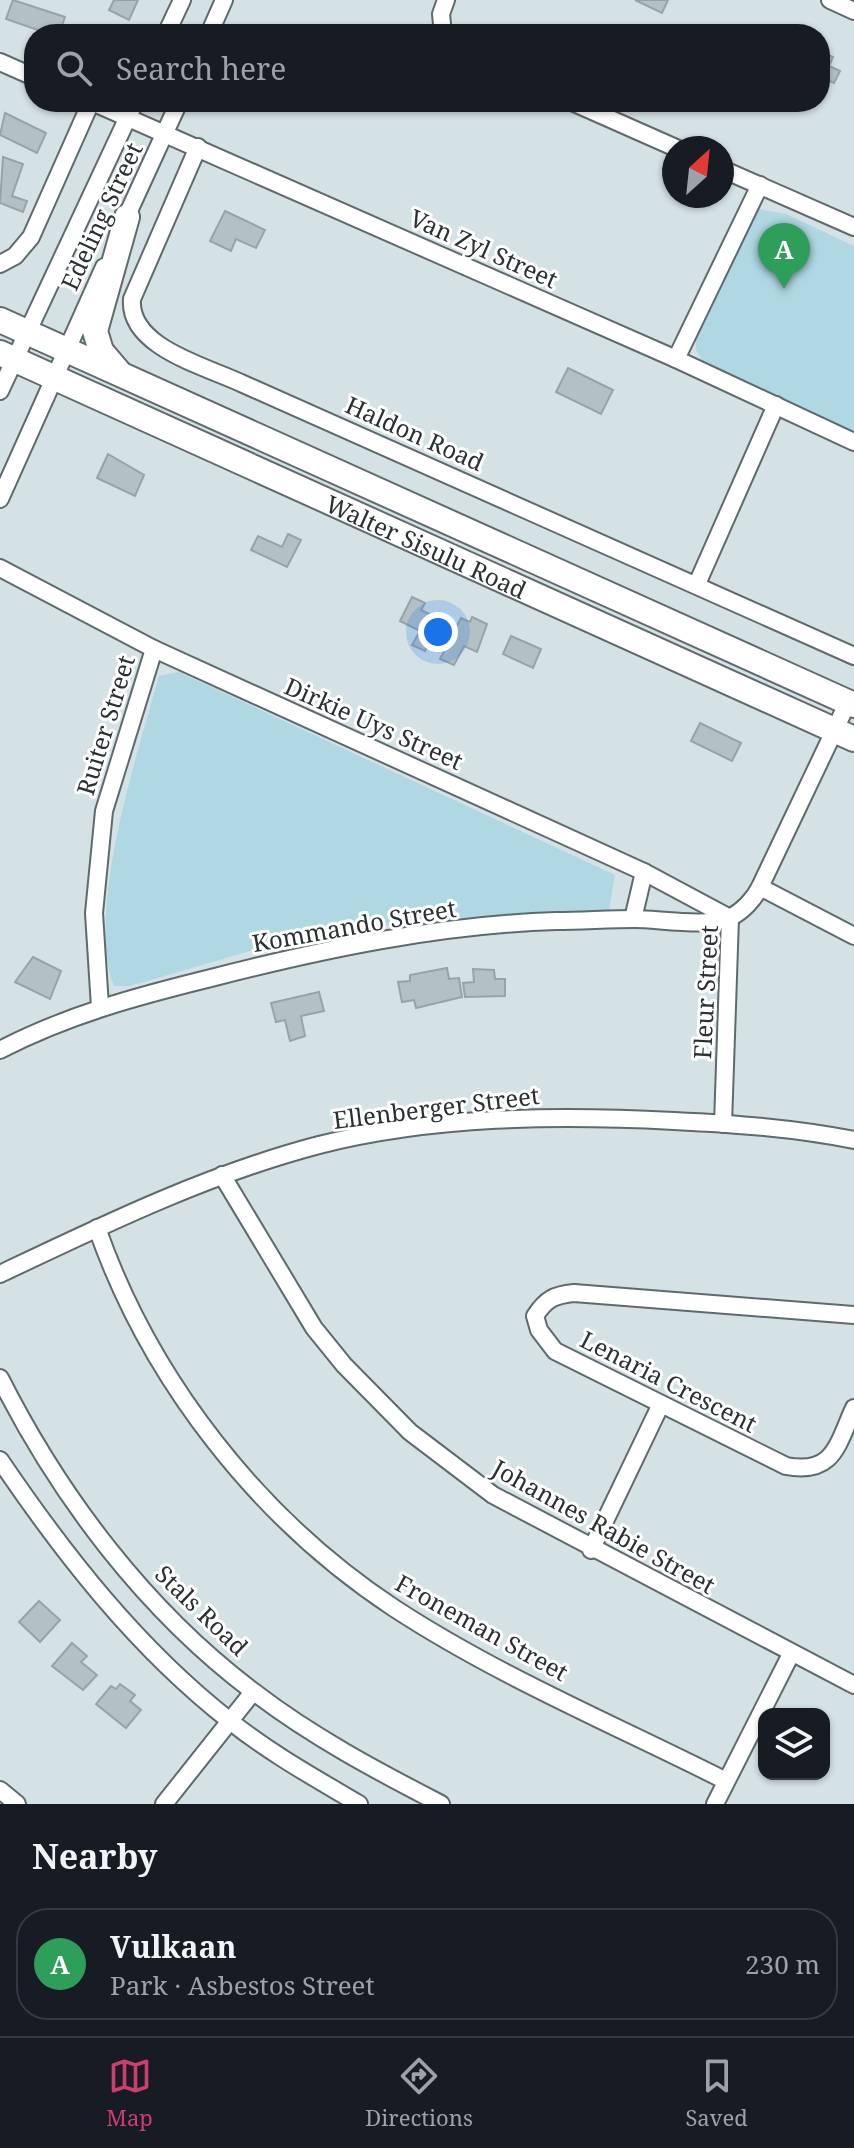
<!DOCTYPE html>
<meta charset="utf-8">
<style>
:root{--surface:#171b24;--page:#20242c;--text:#f1f3f6;--muted:#9ea1a6;--line:#363941;--accent:#cc3e6c}
body{margin:0;font-family:"Noto Serif",serif;background:var(--page);color:var(--text)}
.controls{position:absolute;right:24px;bottom:24px;display:grid;overflow:hidden;border-radius:16px;box-shadow:0 2px 6px #0004}
.controls button{width:72px;height:72px;display:grid;place-items:center;padding:0;border:0;border-bottom:2px solid var(--line);background:var(--surface);color:var(--text);font:40px sans-serif}
.compass{position:absolute;left:662px;top:136px;width:72px;height:72px;border-radius:50%;background:var(--surface);box-shadow:0 2px 6px #0004;rotate:27deg}
.you{position:absolute;left:438px;top:632px;width:28px;height:28px;margin:-20px;border:6px solid #fff;border-radius:50%;background:#1a73e8;box-shadow:0 0 0 12px #1a73e833}
.badge{display:grid;place-items:center;width:52px;height:52px;border-radius:50%;background:var(--accent);color:#fff;font-size:26px;font-weight:700}
.pin{position:absolute;translate:-50% -66px;filter:drop-shadow(0 2px 4px #0008)}
.pin::after{content:'';position:absolute;top:42px;width:28px;height:24px;background:inherit;clip-path:polygon(0 0,100% 0,50% 100%)}
.list{margin:0;padding:0;list-style:none}
h2{display:flex;justify-content:space-between;align-items:center;height:104px;margin:0;padding:0 32px;font-size:34px}
h2 small{font-size:26px;font-weight:400;color:var(--muted)}
.list li{display:grid;grid-template-columns:52px 1fr auto;gap:24px;align-items:center;box-sizing:border-box;height:112px;margin:0 16px 16px;padding:0 16px;border:2px solid var(--line);border-radius:32px}
.list b{display:block;font-size:30px;white-space:nowrap}
.list p{margin:0;font-size:26px;white-space:nowrap;color:var(--muted)}
.list em{font-size:26px;font-style:normal;color:var(--muted)}
.icon{flex:none;width:44px;height:44px;fill:none;stroke:currentColor;stroke-width:2;stroke-linecap:round;stroke-linejoin:round}
.map{position:relative;flex:none;width:854px;height:1804px;overflow:hidden}
.search{position:absolute;background:var(--surface);box-shadow:0 2px 6px #0004;left:24px;right:24px;top:24px;height:88px;display:flex;align-items:center;gap:20px;box-sizing:border-box;padding:0 28px;border-radius:32px;color:var(--muted);font-size:30px}
.sheet{height:232px;background:var(--surface)}
nav{display:flex;justify-content:space-around;align-items:center;box-sizing:border-box;height:112px;border-top:2px solid var(--line);background:var(--surface);font-size:22px;color:var(--muted)}
nav a{display:grid;justify-items:center;gap:4px}
nav .on{color:var(--accent)}
.map>svg:first-child{display:block}
.green{fill:#afd8e2}
.building{fill:#b4c1c4;stroke:#97a4a7;stroke-width:2}
.lines{fill:none;stroke-linecap:round;stroke-linejoin:round}
.minor-casing{stroke:#5e6a6d;stroke-width:20}
.highway-casing{stroke:#5e6a6d;stroke-width:28}
.minor{stroke:#fff;stroke-width:16}
.highway{stroke:#fff;stroke-width:24}
.labels{text-anchor:middle;dominant-baseline:central;stroke-width:6;stroke-linejoin:round;paint-order:stroke}
.street-label{font-size:24px;fill:#2b3132;stroke:#fff}
</style>
<div class="map">
<svg width="854" height="1804" viewBox="0 0 854 1804">
<rect width="100%" height="100%" fill="#d4e1e5"/>
<g class="green">
<polygon points="758,209 786,214 854,246 854,430 838,432 708,370 696,350 695,332 743,219"/>
<path d="M179,672L615,875L609,910L322,930L130,986H114C85,912 138,752 159,676Z"/>
</g>
<g class="building">
<polygon points="13,0 65,17 59,34 36,34 38,30 6,19"/>
<polygon points="114,0 138,0 129,20 109,10"/>
<polygon points="635,0 668,0 662,13"/>
<polygon points="820,51 833,57 829,66 840,71 834,83 820,77"/>
<polygon points="5,113 46,133 37,153 0,135"/>
<polygon points="3,157 23,164 12,196 27,201 23,212 0,203"/>
<polygon points="225,211 265,230 256,248 236,239 231,251 210,241"/>
<polygon points="568,368 613,390 601,414 556,392"/>
<polygon points="108,454 144,475 135,496 97,478"/>
<polygon points="288,534 301,540 287,567 251,550 258,536 282,547"/>
<polygon points="412,597 425,603 421,610 441,620 425,651 412,645 420,631 400,621"/>
<polygon points="472,617 487,624 477,652 464,646 454,665 440,659 461,618 470,622"/>
<polygon points="511,636 541,649 533,668 503,654"/>
<polygon points="700,723 741,743 732,761 691,741"/>
<polygon points="33,957 61,971 50,999 15,982"/>
<polygon points="447,968 449,979 459,978 462,997 416,1008 414,1000 402,1002 398,982 410,981 410,975"/>
<polygon points="473,969 494,970 495,979 505,979 505,996 465,997 463,983 474,982"/>
<polygon points="319,992 324,1011 301,1016 305,1036 290,1041 285,1020 276,1022 271,1003"/>
<polygon points="39,1601 60,1620 40,1642 19,1622"/>
<polygon points="72,1643 87,1656 81,1662 97,1675 83,1690 52,1666"/>
<polygon points="120,1684 135,1695 130,1701 141,1710 126,1728 96,1704 111,1686 116,1689"/>
</g>
<g class="lines">
<defs>
<g id="minor">
<polyline points="830,0 854,11"/>
<polyline points="166,34 182,0"/>
<polyline points="209,34 224,0"/>
<polyline points="443,34 441,14 446,0"/>
<polyline points="0,62 34,77"/>
<polyline points="92,102 676,359 854,442"/>
<polyline points="572,102 676,148"/>
<path d="M198,147L132,299C128,347 205,366 241,383L854,656"/>
<polyline points="722,169 854,227"/>
<polyline points="123,224 179,102"/>
<polyline points="0,264 15,256 31,237 91,102"/>
<polyline points="676,359 760,185"/>
<polyline points="0,391 135,102"/>
<polyline points="0,499 104,267"/>
<polyline points="0,568 154,649 644,872 730,918"/>
<polyline points="697,584 776,405"/>
<polyline points="760,887 854,936"/>
<polyline points="633,919 644,872"/>
<polyline points="100,1007 94,913 104,811 154,649"/>
<path d="M0,1050C67,1015 138,996 211,978C324,949 438,925 556,921C582,921 608,919 635,919C659,919 710,928 731,917C743,911 754,899 760,887L848,702"/>
<polyline points="723,1124 730,918"/>
<polyline points="222,1175 314,1328 344,1365 410,1432 493,1495 854,1685"/>
<path d="M97,1228C150,1380 259,1519 394,1608C498,1676 615,1725 726,1781"/>
<path d="M0,1274C103,1225 208,1174 319,1145C434,1116 556,1115 674,1121C735,1124 794,1128 854,1140"/>
<path d="M854,1315L574,1293C554,1295 546,1299 535,1316L539,1330L555,1351L786,1466C834,1475 837,1445 854,1408"/>
<path d="M0,1378C60,1497 146,1611 254,1692C311,1736 377,1771 441,1804"/>
<path d="M0,1460C65,1556 138,1649 230,1721C270,1753 315,1778 359,1804"/>
<polyline points="591,1550 661,1404"/>
<polyline points="0,1790 17,1804"/>
<polyline points="164,1804 253,1692"/>
<polyline points="715,1804 791,1654"/>
</g>
<g id="highway">
<polyline points="0,320 854,705"/>
<path id="s1" d="M0,353L854,739"/>
<polyline points="118,371 101,351 95,331 127,217"/>
</g>
</defs>
<use href="#minor" class="minor-casing"/>
<use href="#highway" class="highway-casing"/>
<use href="#minor" class="minor"/>
<use href="#highway" class="highway"/>
</g>
<g class="labels">
<g class="street-label">
<text transform="translate(101 216) rotate(-65)">Edeling Street</text>
<text transform="translate(484 248) rotate(24)">Van Zyl Street</text>
<text transform="translate(415 433) rotate(24)">Haldon Road</text>
<text stroke="none"><textPath href="#s1" startOffset="468">Walter Sisulu Road</textPath></text>
<text transform="translate(374 723) rotate(24)">Dirkie Uys Street</text>
<text transform="translate(105 725) rotate(-73)">Ruiter Street</text>
<text transform="translate(354 925) rotate(-10)">Kommando Street</text>
<text transform="translate(705 992) rotate(-87)">Fleur Street</text>
<text transform="translate(436 1107) rotate(-7)">Ellenberger Street</text>
<text transform="translate(669 1381) rotate(27)">Lenaria Crescent</text>
<text transform="translate(604 1526) rotate(29)">Johannes Rabie Street</text>
<text transform="translate(202 1610) rotate(44)">Stals Road</text>
<text transform="translate(482 1627) rotate(29)">Froneman Street</text>
</g>
</g>
</svg>
<div class="controls">
<button><svg class="icon" aria-label="layers" viewBox="0 0 24 24"><path d="M12 4l9 5-9 5-9-5zM3 14l9 5 9-5"/></svg></button>
</div>
<svg class="compass" viewBox="-18 -18 36 36"><path d="M0-13l5 13h-10z" fill="#e53935"/><path d="M0 13l5-13h-10z" fill="#9ea1a6"/></svg>
<div class="you"></div>
<div class="pin badge" style="left:784px;top:289px;background:#2e9e5b">A</div>
<div class="search"><svg class="icon" aria-label="search" viewBox="0 0 24 24"><circle cx="10" cy="10" r="6"/><path d="M15 15l6 6"/></svg>Search here</div>
</div>
<section class="sheet">
<h2>Nearby<small></small></h2>
<ul class="list">
<li><span class="badge" style="background:#2e9e5b">A</span><div><b>Vulkaan</b><p>Park · Asbestos Street</p></div><em>230 m</em></li>
</ul>
</section>
<nav>
<a class="on"><svg class="icon" aria-label="map" viewBox="0 0 24 24"><path d="M3 6l6-2 6 2 6-2v14l-6 2-6-2-6 2zM9 4v14M15 6v14"/></svg>Map</a>
<a><svg class="icon" aria-label="directions" viewBox="0 0 24 24"><path d="M12 3l9 9-9 9-9-9zM9 14v-3h6M13 9l2 2-2 2"/></svg>Directions</a>
<a><svg class="icon" aria-label="saved" viewBox="0 0 24 24"><path d="M7 4h10v16l-5-4-5 4z"/></svg>Saved</a>
</nav>
